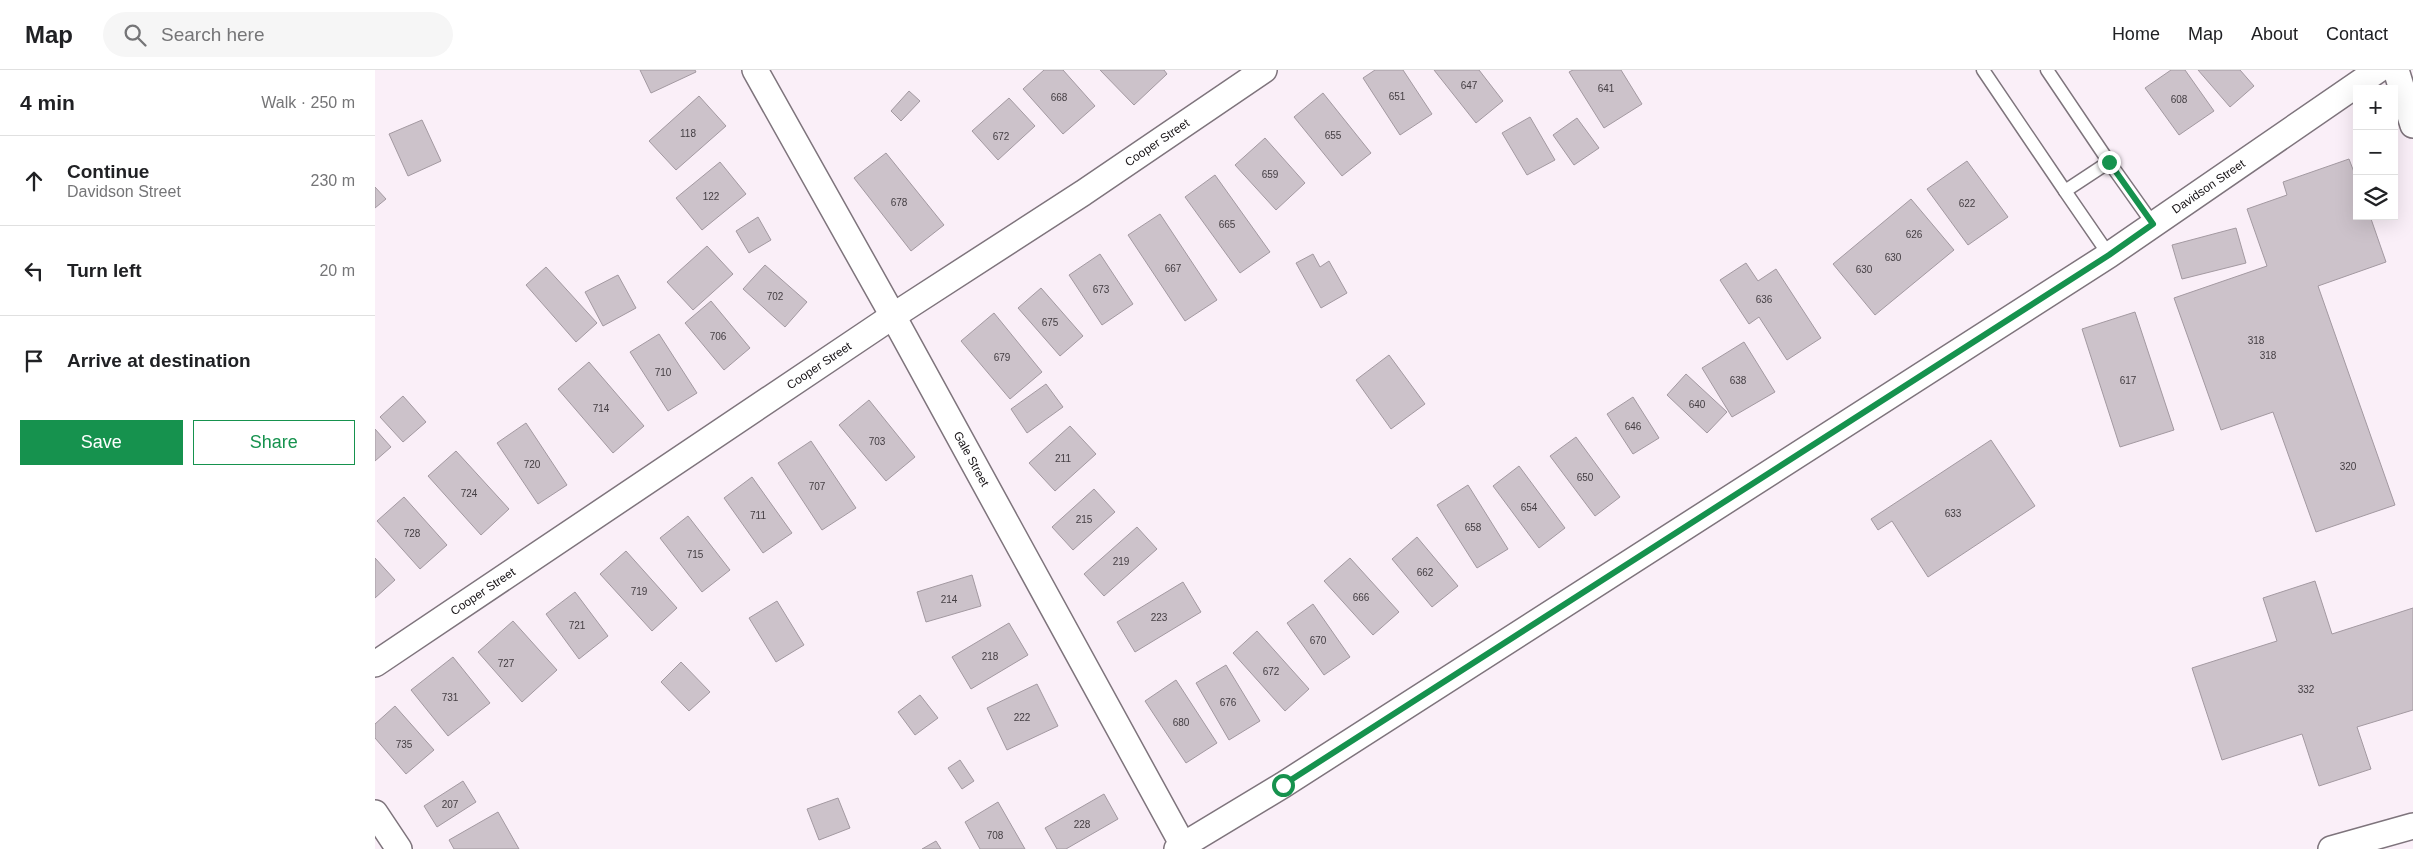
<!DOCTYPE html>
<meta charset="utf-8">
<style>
:root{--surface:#fff;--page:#f6f6f6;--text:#202124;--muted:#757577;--line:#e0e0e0;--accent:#16924e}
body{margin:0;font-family:Helvetica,sans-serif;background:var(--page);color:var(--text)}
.controls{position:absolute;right:15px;top:15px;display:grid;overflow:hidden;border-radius:0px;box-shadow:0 5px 20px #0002}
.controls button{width:45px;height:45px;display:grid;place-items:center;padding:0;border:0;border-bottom:1px solid var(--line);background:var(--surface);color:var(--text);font:25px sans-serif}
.stop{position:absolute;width:15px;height:15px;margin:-11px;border:4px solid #16924e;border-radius:50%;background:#fff}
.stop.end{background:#16924e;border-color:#fff;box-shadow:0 1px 5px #0008}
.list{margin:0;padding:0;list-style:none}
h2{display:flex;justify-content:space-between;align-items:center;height:65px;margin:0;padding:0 20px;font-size:21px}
h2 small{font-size:16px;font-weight:400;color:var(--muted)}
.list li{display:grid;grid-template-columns:32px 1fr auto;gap:15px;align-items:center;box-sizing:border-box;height:90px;padding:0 20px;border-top:1px solid var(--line)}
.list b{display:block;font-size:19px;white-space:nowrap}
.list p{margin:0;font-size:16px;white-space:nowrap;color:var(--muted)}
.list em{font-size:16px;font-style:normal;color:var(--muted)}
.actions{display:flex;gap:10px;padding:15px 20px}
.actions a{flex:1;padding:11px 0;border:1px solid var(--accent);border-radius:0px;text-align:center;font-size:18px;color:var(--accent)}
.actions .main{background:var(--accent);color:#fff}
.icon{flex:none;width:28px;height:28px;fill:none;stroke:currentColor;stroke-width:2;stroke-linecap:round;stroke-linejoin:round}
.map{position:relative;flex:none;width:2038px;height:779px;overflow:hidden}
header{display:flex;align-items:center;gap:30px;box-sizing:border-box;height:70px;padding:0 25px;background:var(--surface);border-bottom:1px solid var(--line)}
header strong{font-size:24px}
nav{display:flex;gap:28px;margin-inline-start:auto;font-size:18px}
.search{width:350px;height:45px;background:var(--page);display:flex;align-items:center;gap:12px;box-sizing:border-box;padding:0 18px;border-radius:28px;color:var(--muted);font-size:19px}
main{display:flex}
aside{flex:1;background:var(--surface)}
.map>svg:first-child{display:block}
.building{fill:#ccc2ca;stroke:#a399a1}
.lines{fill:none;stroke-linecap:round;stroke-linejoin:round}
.service-casing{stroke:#7e747c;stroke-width:15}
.minor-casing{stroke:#7e747c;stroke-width:28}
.service{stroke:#fff;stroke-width:12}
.minor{stroke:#fff;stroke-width:25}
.route{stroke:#16924e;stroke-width:6}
.labels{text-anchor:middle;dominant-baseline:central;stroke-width:4;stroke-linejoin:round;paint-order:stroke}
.number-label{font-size:10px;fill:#433d42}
.street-label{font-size:12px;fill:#151114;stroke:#fff}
</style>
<header>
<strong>Map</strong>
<div class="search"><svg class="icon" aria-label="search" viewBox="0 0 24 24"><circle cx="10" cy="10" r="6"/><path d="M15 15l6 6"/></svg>Search here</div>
<nav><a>Home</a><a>Map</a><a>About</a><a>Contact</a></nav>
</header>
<main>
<aside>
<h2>4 min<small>Walk · 250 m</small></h2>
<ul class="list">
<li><svg class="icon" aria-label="ahead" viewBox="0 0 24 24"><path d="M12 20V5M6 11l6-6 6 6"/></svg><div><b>Continue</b><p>Davidson Street</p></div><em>230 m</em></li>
<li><svg class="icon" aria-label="left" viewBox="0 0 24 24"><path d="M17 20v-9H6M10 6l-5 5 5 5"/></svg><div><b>Turn left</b></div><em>20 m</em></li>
<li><svg class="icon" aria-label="arrive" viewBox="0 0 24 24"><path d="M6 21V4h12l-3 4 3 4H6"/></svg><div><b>Arrive at destination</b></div></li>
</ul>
<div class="actions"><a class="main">Save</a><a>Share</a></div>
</aside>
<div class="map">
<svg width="2038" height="779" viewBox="0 0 2038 779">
<rect width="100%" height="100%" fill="#faeff8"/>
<g class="building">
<polygon points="265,0 320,0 321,2 276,23"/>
<polygon points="669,0 688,0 720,36 688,64 648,19"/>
<polygon points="725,0 789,0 792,4 759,35"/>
<polygon points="1000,0 1028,0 1057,44 1025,65 988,8"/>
<polygon points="1059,0 1104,0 1128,31 1101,53"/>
<polygon points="1198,0 1246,0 1267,34 1229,58 1194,2"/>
<polygon points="1796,0 1810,0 1839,41 1804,65 1770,18"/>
<polygon points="1823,0 1865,0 1879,16 1855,37"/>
<polygon points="534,21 545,31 526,51 516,41"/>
<polygon points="948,23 996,83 967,106 919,47"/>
<polygon points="324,26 351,56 301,100 274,71"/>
<polygon points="634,28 660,56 623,90 597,61"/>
<polygon points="1155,47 1180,90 1152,105 1127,63"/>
<polygon points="1202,48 1224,78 1199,95 1178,65"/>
<polygon points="47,50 66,91 33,106 14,64"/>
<polygon points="890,68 930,113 901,140 860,95"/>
<polygon points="511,83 569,155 536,181 479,108"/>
<polygon points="1974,89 1982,110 1982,146 1995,146 2011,192 1943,216 2020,435 1941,462 1898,342 1846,360 1799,228 1892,196 1872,139 1912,125 1908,112"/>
<polygon points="1592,91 1633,147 1593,175 1552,119"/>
<polygon points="345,92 371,124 327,160 301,128"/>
<polygon points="840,105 895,182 865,203 810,127"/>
<polygon points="0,117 11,129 0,138"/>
<polygon points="1536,129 1579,180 1500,245 1458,194"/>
<polygon points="785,144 842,230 810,251 753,165"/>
<polygon points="383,147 396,170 374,183 361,161"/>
<polygon points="1861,158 1871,193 1807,209 1797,175"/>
<polygon points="332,176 358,204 318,240 292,212"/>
<polygon points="725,184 758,234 727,255 694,205"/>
<polygon points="938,184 945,197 954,191 972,223 946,238 921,193"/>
<polygon points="1371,193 1383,211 1401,199 1446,268 1412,290 1384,247 1374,254 1345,210"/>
<polygon points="390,195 432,232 410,257 368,219"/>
<polygon points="171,197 222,253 201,272 151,215"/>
<polygon points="243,205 261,238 228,256 210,222"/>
<polygon points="666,218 708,266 685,286 643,238"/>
<polygon points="336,231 375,278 349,300 310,253"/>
<polygon points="1760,242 1799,360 1745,377 1707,259"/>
<polygon points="619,243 667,302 635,329 586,271"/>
<polygon points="284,264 322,323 293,341 255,282"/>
<polygon points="1369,272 1400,322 1357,347 1327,298"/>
<polygon points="1014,285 1050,334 1016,359 981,310"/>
<polygon points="214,292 269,356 238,383 183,319"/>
<polygon points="1311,304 1352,342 1332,363 1292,325"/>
<polygon points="671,314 688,337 652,363 636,339"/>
<polygon points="28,326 51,352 28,372 5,347"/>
<polygon points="1258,327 1284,368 1258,384 1232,344"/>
<polygon points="494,330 540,387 511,411 464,355"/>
<polygon points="151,353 192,415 163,434 122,373"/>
<polygon points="695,356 721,384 680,421 654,393"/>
<polygon points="0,359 16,377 0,391"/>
<polygon points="1201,367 1245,427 1220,446 1175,386"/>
<polygon points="1616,370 1660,436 1553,507 1517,451 1503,460 1496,449"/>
<polygon points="436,371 481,438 447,460 403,393"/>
<polygon points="81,381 134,439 106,465 53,406"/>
<polygon points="1144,396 1190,458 1164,478 1118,416"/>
<polygon points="377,407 417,463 388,483 349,428"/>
<polygon points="1093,415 1133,479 1102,498 1062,435"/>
<polygon points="719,419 740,442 698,480 677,457"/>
<polygon points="29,427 72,475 45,499 2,451"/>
<polygon points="313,446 355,500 327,522 285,468"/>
<polygon points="762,457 782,479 729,526 709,504"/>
<polygon points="1042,467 1083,516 1057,537 1017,489"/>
<polygon points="251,481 302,538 277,561 225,504"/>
<polygon points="0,488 20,510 0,528"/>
<polygon points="975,488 1024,542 998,565 949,511"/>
<polygon points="597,505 606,536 551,552 542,522"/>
<polygon points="1940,511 1957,564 2038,538 2038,640 1982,657 1996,699 1944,716 1927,664 1847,690 1817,598 1902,571 1888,528"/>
<polygon points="808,512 826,542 760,582 742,552"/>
<polygon points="200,522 233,566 204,589 171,544"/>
<polygon points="402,531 429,575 401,592 374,548"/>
<polygon points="938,534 975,587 949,605 912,553"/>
<polygon points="138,551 182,600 147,632 103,582"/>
<polygon points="634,553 653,585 596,619 577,587"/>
<polygon points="882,561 934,619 910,641 858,583"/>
<polygon points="78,587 115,633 73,666 36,620"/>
<polygon points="306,592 335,622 314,641 286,612"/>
<polygon points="851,595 885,651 854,670 821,613"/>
<polygon points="801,610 842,673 811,693 770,631"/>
<polygon points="662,614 683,656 632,680 612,638"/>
<polygon points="545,625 563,648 540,665 523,642"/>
<polygon points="20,636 59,680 31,704 0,668 0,654"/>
<polygon points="585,690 599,711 587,719 573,698"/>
<polygon points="88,711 101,732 62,757 49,736"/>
<polygon points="729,724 743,749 691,779 682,779 670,758"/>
<polygon points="463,728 475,758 444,770 432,739"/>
<polygon points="623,732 650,779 605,779 590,752"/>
<polygon points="123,742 144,779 79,779 74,770"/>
<polygon points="561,771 566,779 547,779"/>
</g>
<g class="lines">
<defs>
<g id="service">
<polyline points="1608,0 1690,121 1734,92 1672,0"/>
<polyline points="1734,92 1778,154"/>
<polyline points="1690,121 1734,185"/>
</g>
<g id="minor">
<path id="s1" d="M380,0L518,246L810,779"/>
<polyline points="2021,0 2038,55"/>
<path id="s2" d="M0,594L518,246L708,123L889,0"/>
<polyline points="0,743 24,779"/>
<path id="s3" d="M802,779L908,715L1734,185L2003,0"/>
<polyline points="1956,779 2038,756"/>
</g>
</defs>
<use href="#service" class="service-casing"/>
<use href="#minor" class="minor-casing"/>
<use href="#service" class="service"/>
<use href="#minor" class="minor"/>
</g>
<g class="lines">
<polyline class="route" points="908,715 1734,185 1778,154 1734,92"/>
</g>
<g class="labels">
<g class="number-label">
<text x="1094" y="15">647</text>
<text x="1231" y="18">641</text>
<text x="1022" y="26">651</text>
<text x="684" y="27">668</text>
<text x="1804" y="29">608</text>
<text x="313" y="63">118</text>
<text x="958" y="65">655</text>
<text x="626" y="66">672</text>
<text x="895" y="104">659</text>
<text x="336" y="126">122</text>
<text x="524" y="132">678</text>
<text x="1592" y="133">622</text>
<text x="852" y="154">665</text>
<text x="1539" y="164">626</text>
<text x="1518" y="187">630</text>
<text x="798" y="198">667</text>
<text x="1489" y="199">630</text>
<text x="726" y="219">673</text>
<text x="400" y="226">702</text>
<text x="1389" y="229">636</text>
<text x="675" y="252">675</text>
<text x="343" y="266">706</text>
<text x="1881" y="270">318</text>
<text x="1893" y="285">318</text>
<text x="627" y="287">679</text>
<text x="288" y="302">710</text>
<text x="1363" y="310">638</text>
<text x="1753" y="310">617</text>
<text x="1322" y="334">640</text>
<text x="226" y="338">714</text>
<text x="1258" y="356">646</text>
<text x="502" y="371">703</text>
<text x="688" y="388">211</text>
<text x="157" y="394">720</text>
<text x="1973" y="396">320</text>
<text x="1210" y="407">650</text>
<text x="442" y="416">707</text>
<text x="94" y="423">724</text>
<text x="1154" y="437">654</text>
<text x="1578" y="443">633</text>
<text x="383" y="445">711</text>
<text x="709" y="449">215</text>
<text x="1098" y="457">658</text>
<text x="37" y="463">728</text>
<text x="320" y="484">715</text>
<text x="746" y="491">219</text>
<text x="1050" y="502">662</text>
<text x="264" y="521">719</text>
<text x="986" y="527">666</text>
<text x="574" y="529">214</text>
<text x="784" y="547">223</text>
<text x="202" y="555">721</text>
<text x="943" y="570">670</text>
<text x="615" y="586">218</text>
<text x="131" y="593">727</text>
<text x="896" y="601">672</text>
<text x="1931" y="619">332</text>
<text x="75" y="627">731</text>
<text x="853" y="632">676</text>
<text x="647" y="647">222</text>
<text x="806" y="652">680</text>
<text x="29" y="674">735</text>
<text x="75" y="734">207</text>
<text x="707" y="754">228</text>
<text x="620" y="765">708</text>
</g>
<g class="street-label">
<text stroke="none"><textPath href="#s2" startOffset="940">Cooper Street</textPath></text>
<text stroke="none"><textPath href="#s3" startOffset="1226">Davidson Street</textPath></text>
<text stroke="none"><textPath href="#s2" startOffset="535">Cooper Street</textPath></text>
<text stroke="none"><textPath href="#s1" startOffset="445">Gale Street</textPath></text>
<text stroke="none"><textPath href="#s2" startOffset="130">Cooper Street</textPath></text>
</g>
</g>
</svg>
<div class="controls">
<button>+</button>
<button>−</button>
<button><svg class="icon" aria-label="layers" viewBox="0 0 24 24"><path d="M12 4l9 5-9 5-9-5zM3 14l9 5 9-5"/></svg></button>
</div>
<div class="stop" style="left:908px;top:715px"></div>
<div class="stop end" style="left:1734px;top:92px"></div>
</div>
</main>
